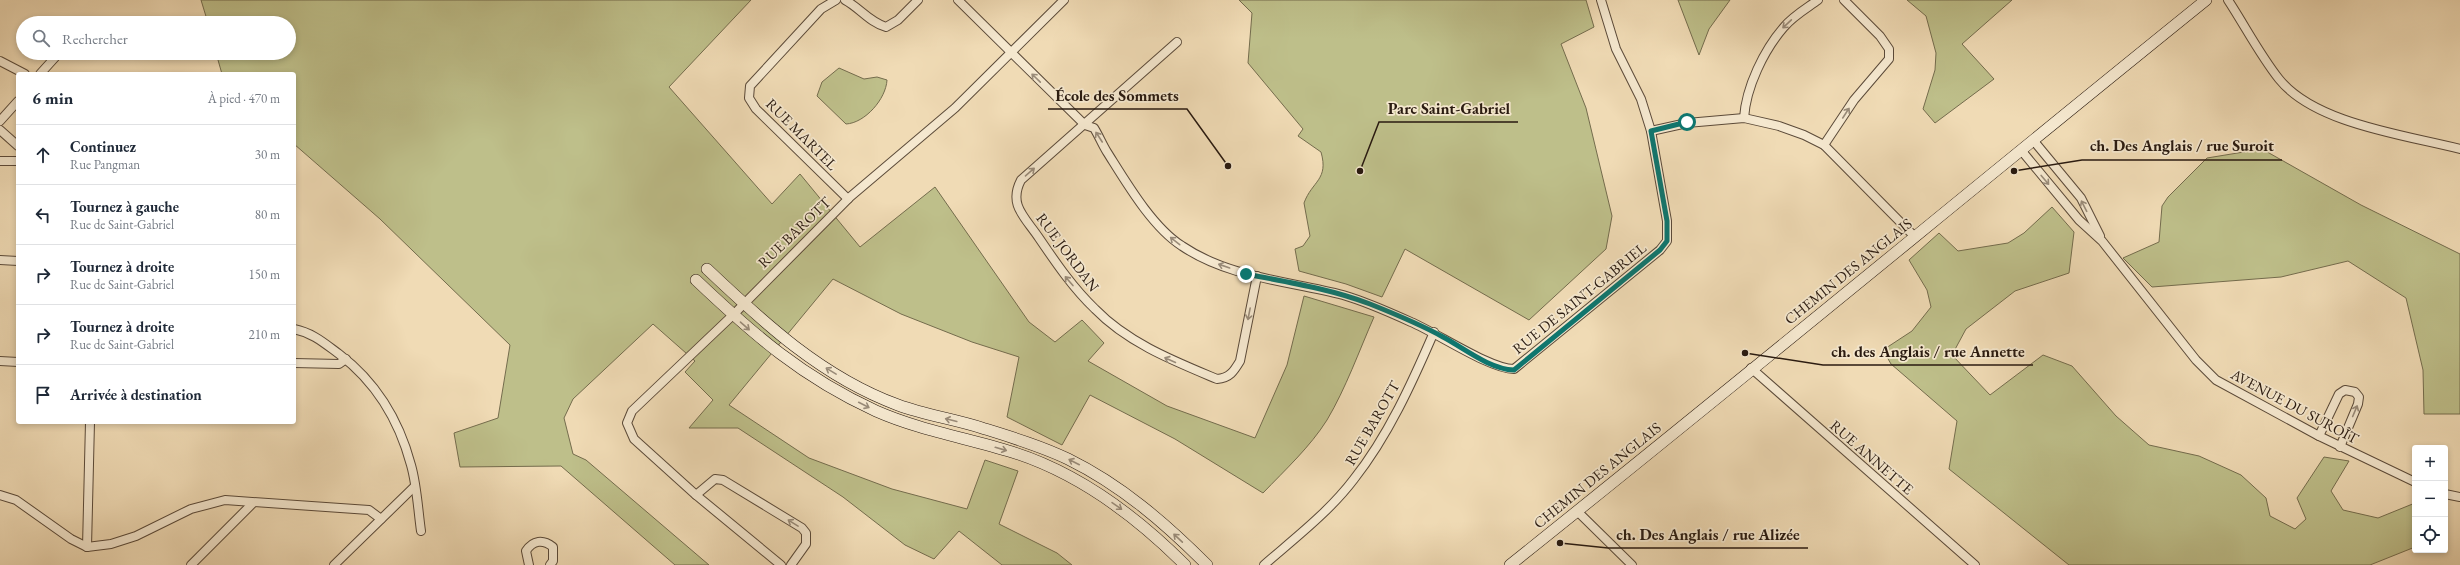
<!DOCTYPE html>
<html lang="fr">
<meta charset="utf-8">
<style>
:root{--surface:#fff;--page:#f6f6f7;--text:#1f2937;--muted:#747a83;--line:#e0e1e3}
body{margin:0;font-family:"EB Garamond",serif;background:var(--page);color:var(--text)}
.controls{position:absolute;right:12px;bottom:12px;display:grid;overflow:hidden;border-radius:4px;box-shadow:0 2px 6px #0003}
.controls button{width:36px;height:36px;display:grid;place-items:center;padding:0;border:0;border-bottom:1px solid var(--line);background:var(--surface);color:var(--text);font:20px sans-serif}
.stop{position:absolute;width:12px;height:12px;margin:-9px;border:3px solid #0f766e;border-radius:50%;background:#fff}
.stop.end{background:#0f766e;border-color:#fff;box-shadow:0 1px 4px #0008}
.list{margin:0;padding:0;list-style:none}
h2{display:flex;justify-content:space-between;align-items:center;height:52px;margin:0;padding:0 16px;font-size:17px}
h2 small{font-size:13px;font-weight:400;color:var(--muted)}
.list li{display:grid;grid-template-columns:26px 1fr auto;gap:12px;align-items:center;box-sizing:border-box;height:60px;padding:0 16px;border-top:1px solid var(--line)}
.list b{display:block;font-size:15px;white-space:nowrap}
.list p{margin:0;font-size:13px;white-space:nowrap;color:var(--muted)}
.list em{font-size:13px;font-style:normal;color:var(--muted)}
.icon{flex:none;width:22px;height:22px;fill:none;stroke:currentColor;stroke-width:2;stroke-linecap:round;stroke-linejoin:round}
.map{position:relative;flex:none;width:2460px;height:565px;overflow:hidden}
.search{position:absolute;background:var(--surface);box-shadow:0 2px 6px #0003;left:16px;top:16px;width:280px;height:44px;display:flex;align-items:center;gap:10px;box-sizing:border-box;padding:0 14px;border-radius:22px;color:var(--muted);font-size:15px}
.panel{position:absolute;background:var(--surface);box-shadow:0 2px 6px #0003;left:16px;top:72px;width:280px;height:352px;border-radius:4px}
.map>svg:first-child{display:block}
.green{fill:#bebf8a;stroke:#746c4d}
.lines{fill:none;stroke-linecap:round;stroke-linejoin:round}
.street-casing{stroke:#5b4a39;stroke-width:10}
.secondary-casing{stroke:#291a10;stroke-width:12}
.street{stroke:#f5e8cf;stroke-width:8}
.secondary{stroke:#f5e8cf;stroke-width:11}
.oneway{stroke:#998b79}
.route{stroke:#0f766e;stroke-width:5}
.labels{text-anchor:middle;dominant-baseline:central;stroke-width:3.5;stroke-linejoin:round;paint-order:stroke}
.street-label{font-size:15px;fill:#291a10;stroke:#f5e8cf}
.leader{fill:none;stroke:#291a10;stroke-width:1.5}
.callout-dot{fill:#291a10;stroke:#f5e8cf;stroke-width:1.5}
.callout-label{font-size:16px;text-anchor:middle;font-weight:bold;fill:#291a10;stroke:#f5e8cf;stroke-width:3.5;stroke-linejoin:round;paint-order:stroke}
</style>
<div class="map">
<svg width="2460" height="565" viewBox="0 0 2460 565">
<rect width="100%" height="100%" fill="#f0dbb5"/>
<filter id="stains"><feTurbulence type="fractalNoise" baseFrequency=".005" numOctaves="4"/><feColorMatrix values="0 0 0 0 .2 0 0 0 0 .09 0 0 0 0 .02 0 0 0 .5 -.17"/></filter>
<radialGradient id="worn" r=".72"><stop offset=".6" stop-color="#630" stop-opacity="0"/><stop offset="1" stop-color="#630" stop-opacity=".3"/></radialGradient>
<g class="green">
<path d="M201,0H751L669,87L772,204L800,174L860,247L935,187L1029,322L1055,342L1082,320L1104,343L1088,361L1167,406L1255,438L1287,365L1304,296L1374,317C1359,351 1346,388 1327,420C1310,447 1285,470 1263,493L1175,439L1090,395L1062,445L1007,417L1019,357L972,342L901,314L833,279L729,405L809,458L892,489L967,509L985,460L1018,471L999,524L1057,553L1072,565H1002L959,531L934,559L905,545L843,497L738,428H689L713,400L685,372L695,361L653,324L573,399L564,418L573,454L586,460L709,565H675L561,466L460,467L454,433L498,418L510,345L380,219L294,144V74H222L216,53H289V23H208Z"/>
<path d="M1239,0H1586L1594,27L1561,44L1586,108L1612,216L1606,249L1529,320L1405,249L1382,297L1346,284L1299,271L1295,249L1303,246L1310,236L1304,203C1312,181 1329,180 1321,152L1298,136L1303,129L1248,63L1252,13Z"/>
<polygon points="1678,0 1730,0 1709,29 1699,55"/>
<polygon points="1907,0 2012,0 1962,44 1994,79 1935,123 1923,109 1935,70 1936,53 1926,16"/>
<path d="M839,68L864,79L877,77L887,80C886,99 865,123 846,124L817,96L822,82Z"/>
<polygon points="2262,149 2361,205 2460,254 2460,414 2424,414 2423,370 2406,298 2348,261 2281,277 2152,287 2123,258 2159,242 2162,206 2168,197 2207,158"/>
<polygon points="2052,207 2074,232 2069,273 2015,291 1966,329 1952,355 1990,395 2043,355 2072,366 2116,416 2149,445 2199,456 2241,475 2266,498 2270,516 2295,529 2306,519 2297,498 2324,457 2349,461 2331,491 2343,510 2378,518 2415,503 2415,547 2370,565 2069,565 1949,469 1957,421 1891,364 1883,350 1912,331 1931,307 1927,290 1909,260 1939,233 1958,251 2008,243 2024,233"/>
</g>
<g class="lines">
<defs>
<g id="street">
<polyline points="836,0 821,9 750,86 749,98 756,109 848,199"/>
<path d="M845,0C860,8 869,22 886,27L898,20L918,0"/>
<path d="M958,0L1085,125L1094,128C1099,136 1102,144 1107,152C1126,182 1152,227 1182,246C1229,278 1290,281 1343,295C1367,302 1389,312 1411,322C1437,333 1490,369 1514,369L1660,250L1667,241V221L1651,131L1641,99L1616,49L1601,0"/>
<path d="M2228,0C2245,26 2260,55 2279,79C2315,124 2406,135 2460,149"/>
<path d="M1177,42L1021,180C1008,205 1025,217 1039,238C1056,263 1073,288 1095,309C1128,343 1174,361 1217,379C1230,378 1234,371 1240,361L1257,276"/>
<polyline points="0,61 25,74"/>
<polyline points="40,74 59,53"/>
<path d="M1744,118C1746,87 1764,50 1784,27C1793,16 1807,8 1818,0"/>
<polyline points="0,121 18,101"/>
<polyline points="0,130 18,146"/>
<polyline points="1651,131 1687,123 1744,118 1779,126 1804,135 1824,145 1914,236"/>
<polyline points="2033,140 2081,198 2100,236"/>
<polyline points="1824,145 1854,100 1889,59 1889,49 1880,36 1844,0"/>
<polyline points="2021,150 2079,220 2102,241 2196,360 2216,380 2319,436 2415,482"/>
<polyline points="0,161 18,161"/>
<polyline points="0,260 18,261"/>
<path d="M294,329C313,333 324,343 339,354C376,382 399,420 411,465C417,486 418,510 421,531"/>
<polyline points="0,361 18,362"/>
<polyline points="294,363 339,364 346,359"/>
<polyline points="1751,368 1975,565"/>
<polyline points="2319,436 2339,394 2345,390 2355,392 2359,397 2358,404 2340,447"/>
<polyline points="2445,494 2460,497"/>
<polyline points="0,495 16,500 71,539 87,547 111,544 136,536 191,509 225,500 369,510 381,519"/>
<polyline points="696,495 715,479 723,480 802,528 806,533 806,544 791,565"/>
<polyline points="1577,511 1632,565"/>
<polyline points="87,547 90,422"/>
<polyline points="191,565 253,503"/>
<polyline points="334,565 414,487"/>
<path d="M529,565L526,551C533,540 543,539 553,547V561L550,565"/>
<polyline points="781,565 696,495 634,439 627,423 632,411 733,315 850,197 955,108 1064,0"/>
<path d="M1264,565C1295,538 1329,512 1354,479C1388,436 1412,383 1434,332"/>
</g>
<g id="secondary">
<path d="M707,269C764,323 822,377 898,405C925,415 954,419 982,428C1011,437 1041,446 1068,459C1121,485 1165,523 1207,565"/>
<path d="M696,280C754,335 802,377 876,411C919,430 967,438 1012,452C1079,473 1136,516 1185,565"/>
<path d="M1510,565C1743,379 1973,188 2206,0"/>
</g>
</defs>
<use href="#street" class="street-casing"/>
<use href="#secondary" class="secondary-casing"/>
<use href="#street" class="street"/>
<use href="#secondary" class="secondary"/>
</g>
<defs><path id="oneway-shaft" d="M-6 0H5M1.5-3L5.5 0L1.5 3" fill="none" stroke-width="1.6" stroke-linecap="round" stroke-linejoin="round"/></defs>
<g class="oneway">
<use href="#oneway-shaft" transform="translate(1787 24) rotate(137)"/>
<use href="#oneway-shaft" transform="translate(1036 78) rotate(-136)"/>
<use href="#oneway-shaft" transform="translate(1846 113) rotate(-57)"/>
<use href="#oneway-shaft" transform="translate(1099 137) rotate(-123)"/>
<use href="#oneway-shaft" transform="translate(1030 172) rotate(-41)"/>
<use href="#oneway-shaft" transform="translate(2045 180) rotate(50)"/>
<use href="#oneway-shaft" transform="translate(2084 206) rotate(-117)"/>
<use href="#oneway-shaft" transform="translate(1175 241) rotate(-142)"/>
<use href="#oneway-shaft" transform="translate(1224 266) rotate(-161)"/>
<use href="#oneway-shaft" transform="translate(1069 281) rotate(-131)"/>
<use href="#oneway-shaft" transform="translate(1249 314) rotate(101)"/>
<use href="#oneway-shaft" transform="translate(745 326) rotate(41)"/>
<use href="#oneway-shaft" transform="translate(1170 360) rotate(-156)"/>
<use href="#oneway-shaft" transform="translate(831 371) rotate(-149)"/>
<use href="#oneway-shaft" transform="translate(864 405) rotate(27)"/>
<use href="#oneway-shaft" transform="translate(2355 411) rotate(-67)"/>
<use href="#oneway-shaft" transform="translate(951 420) rotate(-166)"/>
<use href="#oneway-shaft" transform="translate(1001 449) rotate(16)"/>
<use href="#oneway-shaft" transform="translate(1074 462) rotate(-153)"/>
<use href="#oneway-shaft" transform="translate(1117 506) rotate(35)"/>
<use href="#oneway-shaft" transform="translate(793 523) rotate(-148)"/>
<use href="#oneway-shaft" transform="translate(1178 538) rotate(-137)"/>
</g>
<g class="lines">
<path class="route" d="M1246,274C1287,282 1331,289 1370,304C1395,314 1420,324 1443,337C1464,348 1489,369 1514,370L1660,250L1667,241V221L1651,131L1687,122"/>
</g>
<g class="labels">
<g class="street-label">
<text transform="translate(802 134) rotate(45)">RUE MARTEL</text>
<text transform="translate(794 232) rotate(-44)">RUE BAROTT</text>
<text transform="translate(1068 252) rotate(53)">RUE JORDAN</text>
<text transform="translate(1848 271) rotate(-39)">CHEMIN DES ANGLAIS</text>
<text transform="translate(1579 298) rotate(-39)">RUE DE SAINT-GABRIEL</text>
<text transform="translate(2295 406) rotate(28)">AVENUE DU SUROÎT</text>
<text transform="translate(1372 423) rotate(-60)">RUE BAROTT</text>
<text transform="translate(1872 457) rotate(41)">RUE ANNETTE</text>
<text transform="translate(1597 475) rotate(-39)">CHEMIN DES ANGLAIS</text>
</g>
</g>
<path class="leader" d="M1228 166L1187 109H1048M1360 171L1379 122H1518M2014 171L2082 160H2282M1745 353L1823 365H2033M1560 543L1608 548H1808"/>
<g class="callout-dot">
<circle cx="1228" cy="166" r="4"/>
<circle cx="1360" cy="171" r="4"/>
<circle cx="2014" cy="171" r="4"/>
<circle cx="1745" cy="353" r="4"/>
<circle cx="1560" cy="543" r="4"/>
</g>
<g class="callout-label">
<text x="1117" y="101">École des Sommets</text>
<text x="1449" y="114">Parc Saint-Gabriel</text>
<text x="2182" y="151">ch. Des Anglais / rue Suroit</text>
<text x="1928" y="357">ch. des Anglais / rue Annette</text>
<text x="1708" y="540">ch. Des Anglais / rue Alizée</text>
</g>
<rect width="100%" height="100%" filter="url(#stains)"/>
<rect width="100%" height="100%" fill="url(#worn)"/>
</svg>
<div class="controls">
<button>+</button>
<button>−</button>
<button><svg class="icon" aria-label="locate" viewBox="0 0 24 24"><circle cx="12" cy="12" r="6"/><path d="M12 2v4M12 18v4M2 12h4M18 12h4"/></svg></button>
</div>
<div class="stop" style="left:1687px;top:122px"></div>
<div class="stop end" style="left:1246px;top:274px"></div>
<div class="search"><svg class="icon" aria-label="search" viewBox="0 0 24 24"><circle cx="10" cy="10" r="6"/><path d="M15 15l6 6"/></svg>Rechercher</div>
<section class="panel">
<h2>6 min<small>À pied · 470 m</small></h2>
<ul class="list">
<li><svg class="icon" aria-label="ahead" viewBox="0 0 24 24"><path d="M12 20V5M6 11l6-6 6 6"/></svg><div><b>Continuez</b><p>Rue Pangman</p></div><em>30 m</em></li>
<li><svg class="icon" aria-label="left" viewBox="0 0 24 24"><path d="M17 20v-9H6M10 6l-5 5 5 5"/></svg><div><b>Tournez à gauche</b><p>Rue de Saint-Gabriel</p></div><em>80 m</em></li>
<li><svg class="icon" aria-label="right" viewBox="0 0 24 24"><path d="M7 20v-9h11M14 6l5 5-5 5"/></svg><div><b>Tournez à droite</b><p>Rue de Saint-Gabriel</p></div><em>150 m</em></li>
<li><svg class="icon" aria-label="right" viewBox="0 0 24 24"><path d="M7 20v-9h11M14 6l5 5-5 5"/></svg><div><b>Tournez à droite</b><p>Rue de Saint-Gabriel</p></div><em>210 m</em></li>
<li><svg class="icon" aria-label="arrive" viewBox="0 0 24 24"><path d="M6 21V4h12l-3 4 3 4H6"/></svg><div><b>Arrivée à destination</b></div></li>
</ul>
</section>
</div>
